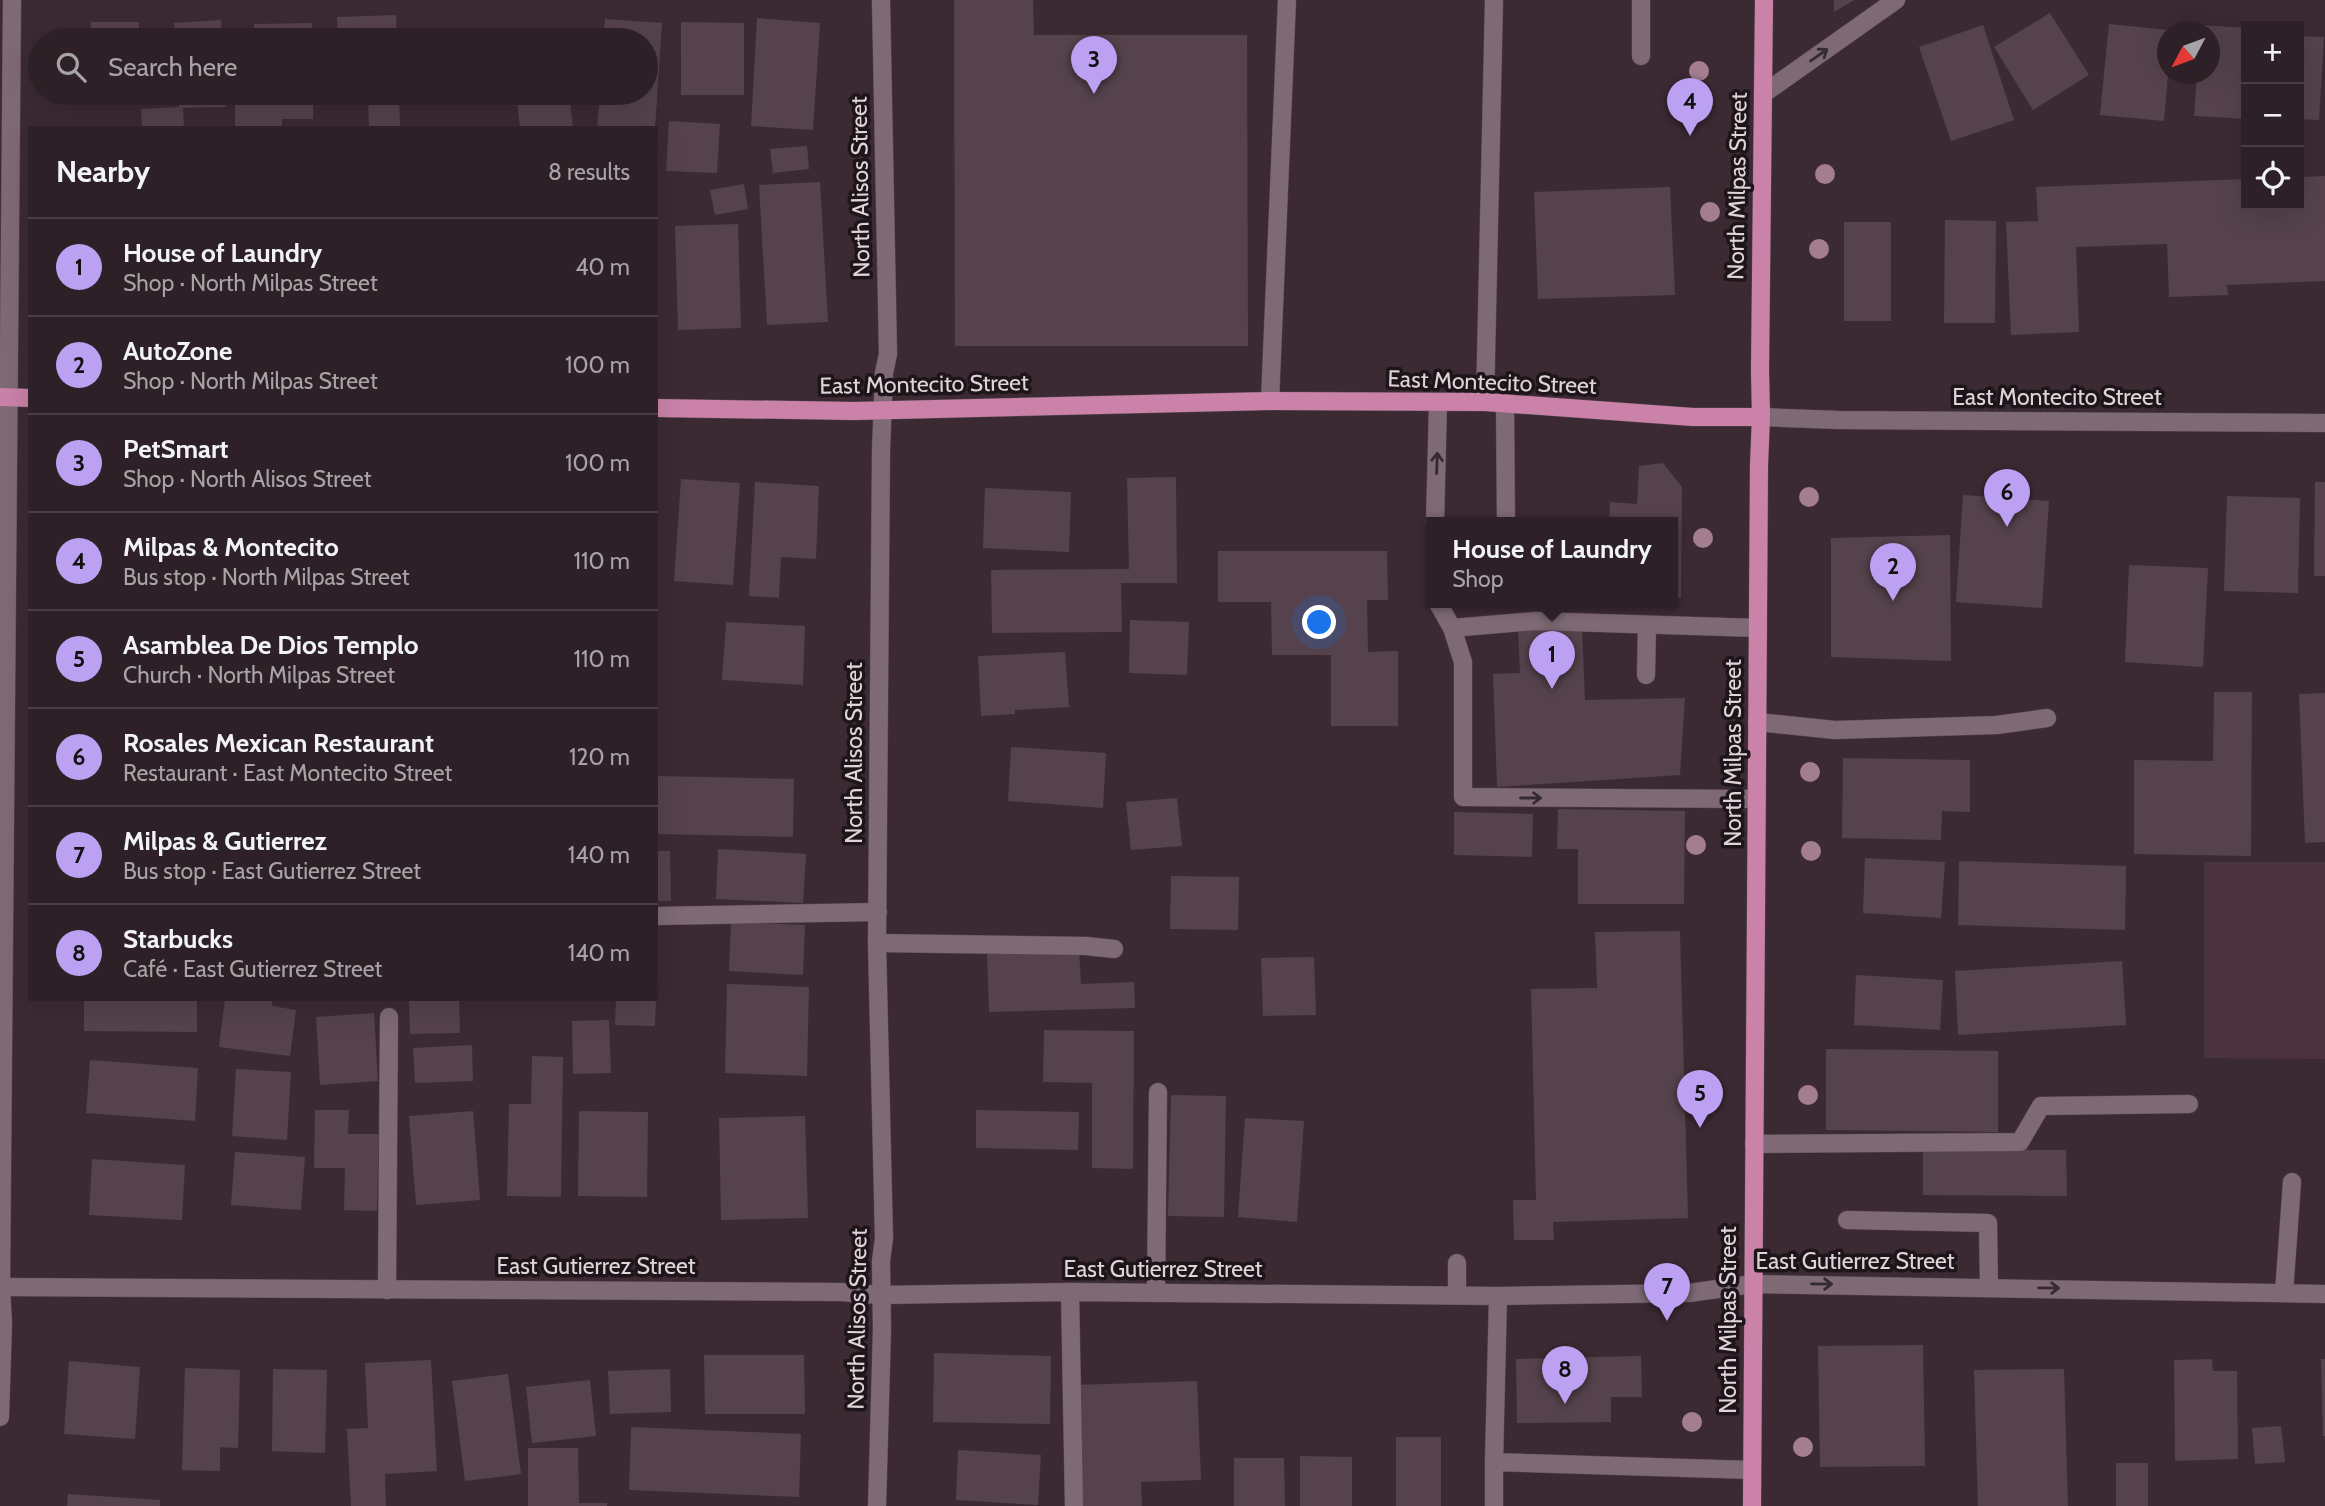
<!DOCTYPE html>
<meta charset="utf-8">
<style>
:root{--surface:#2d2026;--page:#392d32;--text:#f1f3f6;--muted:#a7a3a7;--line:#483e43;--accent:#bca0f2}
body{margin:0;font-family:Cabin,sans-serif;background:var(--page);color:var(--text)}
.controls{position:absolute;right:21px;top:21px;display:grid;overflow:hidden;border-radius:0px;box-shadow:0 7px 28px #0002}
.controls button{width:63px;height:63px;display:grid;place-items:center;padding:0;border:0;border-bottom:2px solid var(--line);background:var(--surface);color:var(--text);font:35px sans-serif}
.compass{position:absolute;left:2157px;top:21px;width:63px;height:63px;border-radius:50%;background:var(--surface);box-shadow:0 7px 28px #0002;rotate:229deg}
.you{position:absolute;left:1320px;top:623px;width:24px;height:24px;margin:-18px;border:5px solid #fff;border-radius:50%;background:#1a73e8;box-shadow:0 0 0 10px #1a73e833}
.badge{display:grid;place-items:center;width:46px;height:46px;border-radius:50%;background:var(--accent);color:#111;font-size:23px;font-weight:700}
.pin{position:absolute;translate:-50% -58px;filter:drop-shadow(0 2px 4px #0008)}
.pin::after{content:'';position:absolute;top:37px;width:24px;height:21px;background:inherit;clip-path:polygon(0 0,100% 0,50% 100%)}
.popup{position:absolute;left:1426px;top:517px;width:252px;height:91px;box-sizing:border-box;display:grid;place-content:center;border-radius:0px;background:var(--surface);filter:drop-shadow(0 2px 5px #0005);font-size:23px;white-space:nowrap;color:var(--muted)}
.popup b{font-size:26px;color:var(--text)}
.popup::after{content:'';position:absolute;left:50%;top:100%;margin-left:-14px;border:14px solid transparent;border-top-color:var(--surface)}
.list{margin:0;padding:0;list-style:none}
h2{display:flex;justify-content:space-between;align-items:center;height:91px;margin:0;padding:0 28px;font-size:30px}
h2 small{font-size:23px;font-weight:400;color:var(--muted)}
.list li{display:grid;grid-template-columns:46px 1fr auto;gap:21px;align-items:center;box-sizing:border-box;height:98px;padding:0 28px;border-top:2px solid var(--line)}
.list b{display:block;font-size:26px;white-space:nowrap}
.list p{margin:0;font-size:23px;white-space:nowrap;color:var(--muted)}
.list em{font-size:23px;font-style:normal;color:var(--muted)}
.icon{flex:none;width:38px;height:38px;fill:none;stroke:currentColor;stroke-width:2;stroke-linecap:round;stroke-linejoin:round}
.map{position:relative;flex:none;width:2325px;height:1506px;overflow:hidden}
.search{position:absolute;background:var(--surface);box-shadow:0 7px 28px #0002;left:28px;top:28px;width:630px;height:77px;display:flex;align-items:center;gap:18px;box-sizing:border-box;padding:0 24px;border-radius:38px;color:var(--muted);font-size:26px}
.panel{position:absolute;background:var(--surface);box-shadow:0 7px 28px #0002;left:28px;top:126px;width:630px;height:875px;border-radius:0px}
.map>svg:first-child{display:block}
.built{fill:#4a323f}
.building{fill:#55424c}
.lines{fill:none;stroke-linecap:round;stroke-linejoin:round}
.minor-casing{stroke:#574850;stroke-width:19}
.major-casing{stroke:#574850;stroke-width:19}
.minor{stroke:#7e6974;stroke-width:18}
.major{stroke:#ca82a9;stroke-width:18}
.tree{fill:#a37e90}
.oneway{stroke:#352a30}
.labels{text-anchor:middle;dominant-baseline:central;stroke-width:7;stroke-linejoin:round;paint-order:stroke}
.street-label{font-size:23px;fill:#e0d4da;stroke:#1d1519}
</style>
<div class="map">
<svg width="2325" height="1506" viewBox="0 0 2325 1506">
<rect width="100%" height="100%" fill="#3c2a33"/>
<polygon class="built" points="2204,862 2325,862 2325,1059 2204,1058"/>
<g class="building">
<polygon points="954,0 1033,0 1034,35 1247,35 1248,346 955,346"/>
<polygon points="1834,0 1854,0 1834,12"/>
<polygon points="2050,13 2089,75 2033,110 1994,47"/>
<polygon points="396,15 397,40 338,40 337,17"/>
<polygon points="757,18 820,23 813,130 751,126"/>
<polygon points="605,19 662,23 655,128 597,128 600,93 646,93 646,40 603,40"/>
<polygon points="221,20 222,40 175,40 174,23"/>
<polygon points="91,22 139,22 139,40 90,40"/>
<polygon points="681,22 744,23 744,95 681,95"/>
<polygon points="312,23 312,40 254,40 254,24"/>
<polygon points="2109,24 2168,30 2168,74 2164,121 2100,115"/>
<polygon points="1983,25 2014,120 1951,141 1919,47"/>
<polygon points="2200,25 2246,28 2246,119 2194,116 2197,74 2210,74 2210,32 2199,32"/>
<rect x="421" y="28" width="63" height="12"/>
<polygon points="562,32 563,40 511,40 510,37"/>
<polygon points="2299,36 2324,37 2319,120 2299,119"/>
<polygon points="178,93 225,93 226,107 183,108 184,128 142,128 141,109 179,107"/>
<polygon points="235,93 313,93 313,119 282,119 282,128 235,128"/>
<polygon points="368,93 399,93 400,126 369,127"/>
<polygon points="516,93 569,93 573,128 520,128"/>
<polygon points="669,121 720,124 717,173 666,171"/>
<polygon points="807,146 809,169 773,173 770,149"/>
<polygon points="2325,176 2325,281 2227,285 2228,295 2169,297 2167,244 2076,247 2079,332 2011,335 2006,222 2038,221 2036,187 2246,179 2246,205 2299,205 2299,177"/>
<polygon points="820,182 828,322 767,325 759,185"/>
<polygon points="744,184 748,209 715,215 710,190"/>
<polygon points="1670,187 1675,295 1538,299 1534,192"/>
<polygon points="1945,220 1996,221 1995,323 1944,323"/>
<rect x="1844" y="222" width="47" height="99"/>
<polygon points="738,224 741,328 678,330 675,226"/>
<polygon points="1663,463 1682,487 1681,598 1673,598 1673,523 1609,523 1610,502 1637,504 1639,466"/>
<polygon points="1176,477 1177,583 1121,583 1122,632 992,633 991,570 1129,569 1127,478"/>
<polygon points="681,479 740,483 733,585 674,581"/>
<polygon points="755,482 819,486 816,559 781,557 779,598 749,596"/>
<polygon points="2315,482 2325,482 2325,576 2314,576"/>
<polygon points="985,488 1071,492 1069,552 983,548"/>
<polygon points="1963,495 2049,501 2042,608 1956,602"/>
<polygon points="2227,496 2300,498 2298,593 2224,591"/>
<polygon points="1950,535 1951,661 1831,657 1831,538"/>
<polygon points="1218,551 1387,551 1388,600 1367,600 1368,652 1398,651 1398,726 1331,726 1331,655 1272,655 1271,602 1218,602"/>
<polygon points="2129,565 2208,568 2203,667 2125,662"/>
<polygon points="1130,620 1189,622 1187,675 1129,673"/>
<polygon points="726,622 805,626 803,685 722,680"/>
<polygon points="1582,627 1585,700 1685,698 1680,775 1497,787 1493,674 1520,673 1518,630"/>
<polygon points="1065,652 1069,707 1015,710 1015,714 981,716 978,656"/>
<polygon points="2214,692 2252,692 2251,856 2134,854 2134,760 2213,761"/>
<polygon points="2325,693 2325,842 2305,843 2299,694"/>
<polygon points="1011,747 1106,753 1103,808 1008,801"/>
<polygon points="1843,758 1970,760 1970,812 1942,811 1941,840 1842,838"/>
<polygon points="656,776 794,779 793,837 656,834"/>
<polygon points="1177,798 1182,846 1131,850 1126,802"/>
<polygon points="1558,809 1685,811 1684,904 1578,904 1578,849 1557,849"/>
<polygon points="1454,812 1533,814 1532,857 1454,855"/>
<polygon points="718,849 806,854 803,903 716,899"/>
<polygon points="656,851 670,851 671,901 656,901"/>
<polygon points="1865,858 1945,862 1941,918 1863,913"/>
<polygon points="1959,861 2126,866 2125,930 1958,925"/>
<polygon points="1171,876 1239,877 1238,930 1170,929"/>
<polygon points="731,922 805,925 803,975 729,971"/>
<polygon points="1680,931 1688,1218 1553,1222 1554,1240 1514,1240 1513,1200 1536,1200 1531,989 1597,988 1595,932"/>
<polygon points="1079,951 1081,984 1134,982 1135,1008 989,1012 987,954"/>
<polygon points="1314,957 1316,1015 1263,1016 1261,958"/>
<polygon points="2122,961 2126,1025 1958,1035 1955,971"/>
<polygon points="1856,975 1943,980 1940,1030 1854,1025"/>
<polygon points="727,984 809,987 807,1076 725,1073"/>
<polygon points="84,999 197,999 197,1032 84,1031"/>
<polygon points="225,999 272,999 272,1006 296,1010 290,1056 219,1047"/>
<polygon points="409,999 459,999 460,1033 410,1034"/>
<polygon points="616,999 656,999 655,1026 615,1025"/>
<polygon points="374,1013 378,1081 320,1085 316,1017"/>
<polygon points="609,1020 611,1073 573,1074 572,1021"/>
<polygon points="1044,1030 1134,1031 1133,1169 1092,1168 1092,1083 1043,1082"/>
<polygon points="472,1045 473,1081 415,1083 413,1048"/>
<polygon points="1826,1049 1998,1051 1998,1132 1826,1130"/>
<polygon points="532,1056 563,1057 561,1197 507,1196 509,1104 531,1104"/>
<polygon points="90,1060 198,1068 195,1121 86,1113"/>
<polygon points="236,1069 291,1072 287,1140 232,1136"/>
<polygon points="1171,1095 1226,1096 1224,1217 1168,1216"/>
<polygon points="315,1110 349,1110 348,1134 379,1134 377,1211 344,1210 345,1168 314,1168"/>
<polygon points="976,1110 1079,1112 1078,1150 976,1148"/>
<polygon points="473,1111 480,1200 416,1205 409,1116"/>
<polygon points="579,1111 648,1112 647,1197 578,1196"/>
<polygon points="805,1116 808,1218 721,1220 719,1118"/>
<polygon points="1245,1118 1304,1121 1297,1222 1238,1217"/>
<polygon points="1923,1150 2066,1150 2067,1196 1923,1195"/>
<polygon points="235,1152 305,1157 301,1210 231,1205"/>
<polygon points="92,1159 185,1165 182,1220 89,1215"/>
<polygon points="1923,1345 1925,1466 1820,1467 1818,1346"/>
<polygon points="934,1353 1051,1356 1050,1424 933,1422"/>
<polygon points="704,1355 804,1355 805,1414 705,1414"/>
<polygon points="1641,1356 1642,1397 1611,1397 1611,1422 1517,1423 1516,1359"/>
<polygon points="2212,1359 2213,1371 2237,1371 2238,1459 2175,1461 2174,1360"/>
<polygon points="2321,1359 2325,1359 2325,1436 2323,1436"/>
<polygon points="431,1360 437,1471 385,1474 386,1506 351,1506 347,1429 368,1428 365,1363"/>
<polygon points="69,1361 140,1367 135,1439 64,1434"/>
<polygon points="185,1368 240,1370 238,1448 220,1447 220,1471 182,1470"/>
<polygon points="273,1369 327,1370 325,1453 272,1451"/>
<polygon points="670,1369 671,1412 610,1414 608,1371"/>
<polygon points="2064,1369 2068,1506 1978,1506 1974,1370"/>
<polygon points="508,1374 521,1474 465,1481 452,1381"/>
<polygon points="590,1380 596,1436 532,1443 526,1387"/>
<polygon points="1197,1381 1201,1480 1141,1482 1142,1506 1082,1506 1075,1385"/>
<polygon points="2281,1426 2285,1462 2255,1464 2252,1428"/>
<polygon points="631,1427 801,1434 799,1497 629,1490"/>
<rect x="1396" y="1437" width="45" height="69"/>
<polygon points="528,1448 578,1448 579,1503 607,1503 607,1506 528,1506"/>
<polygon points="958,1450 1041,1455 1038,1505 956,1500"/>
<polygon points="1300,1456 1352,1457 1352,1506 1300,1506"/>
<polygon points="1234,1458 1284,1458 1285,1506 1234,1506"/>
<rect x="2116" y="1463" width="32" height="43"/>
<polygon points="68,1494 160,1500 160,1506 67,1506"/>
</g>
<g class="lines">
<defs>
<g id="minor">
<polyline points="1641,56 1641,0"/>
<polyline points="1763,94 1896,0"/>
<polyline points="1270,401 1287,0"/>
<polyline points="1485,402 1494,0"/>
<polyline points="1505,403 1506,523"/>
<polyline points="1761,417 1839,420 2325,423"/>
<polyline points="1435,523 1438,403"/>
<polyline points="1438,603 1452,628 1463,662 1463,797 1757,799"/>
<polyline points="1452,628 1536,621 1758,628"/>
<polyline points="1646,675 1647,625"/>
<polyline points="1757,722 1835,730 1997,725 2047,718"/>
<polyline points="656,916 878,912"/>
<polyline points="877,943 1086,946 1114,949"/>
<polyline points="1754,1144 2020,1142 2041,1106 2189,1104"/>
<polyline points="1847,1220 1988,1223 1989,1287"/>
<polyline points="1457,1263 1457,1295"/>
<polyline points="0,1287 840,1292 881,1295 1070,1292 1498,1296 1689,1293 1753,1284 2325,1294"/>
<polyline points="387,1290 389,1017"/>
<polyline points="1070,1292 1074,1506"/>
<polyline points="1156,1293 1158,1092"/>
<polyline points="2284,1293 2292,1182"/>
<polyline points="1498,1296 1494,1462 1752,1470"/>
<polyline points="0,1417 3,1323 1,1287 12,0"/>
<polyline points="877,1506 882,1329 881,1261 884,1238 877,943 881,451 884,373 888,354 881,0"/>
<polyline points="1494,1506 1494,1462"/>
</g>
<g id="major">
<polyline points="0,397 30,398"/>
<polyline points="656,408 854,411 1270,401 1485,402 1693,417 1761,417"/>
<polyline points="1752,1506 1759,465 1761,417 1760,370 1764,0"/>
</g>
</defs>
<use href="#minor" class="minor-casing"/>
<use href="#major" class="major-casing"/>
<use href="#minor" class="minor"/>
<use href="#major" class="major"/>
</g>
<g class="tree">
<circle cx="1699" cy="71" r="10"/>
<circle cx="1825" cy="174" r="10"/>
<circle cx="1710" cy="212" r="10"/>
<circle cx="1819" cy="249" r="10"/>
<circle cx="1809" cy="497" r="10"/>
<circle cx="1703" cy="538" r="10"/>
<circle cx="1810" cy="772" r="10"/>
<circle cx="1696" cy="845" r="10"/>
<circle cx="1811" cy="851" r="10"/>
<circle cx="1808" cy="1095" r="10"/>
<circle cx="1692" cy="1422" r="10"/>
<circle cx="1803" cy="1447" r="10"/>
</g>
<defs><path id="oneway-shaft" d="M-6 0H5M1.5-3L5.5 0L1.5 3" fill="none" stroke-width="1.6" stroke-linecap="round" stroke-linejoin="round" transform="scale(1.75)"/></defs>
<g class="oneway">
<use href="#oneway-shaft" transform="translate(1819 55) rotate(-35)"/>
<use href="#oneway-shaft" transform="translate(1437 463) rotate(-88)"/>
<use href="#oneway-shaft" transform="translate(1531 798)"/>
<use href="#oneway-shaft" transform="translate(1822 1284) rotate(1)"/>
<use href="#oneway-shaft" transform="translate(2049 1288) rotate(1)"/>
</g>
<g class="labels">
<g class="street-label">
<text transform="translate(1737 186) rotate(-89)">North Milpas Street</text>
<text transform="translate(860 187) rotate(-91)">North Alisos Street</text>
<text transform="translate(1492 382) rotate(2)">East Montecito Street</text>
<text transform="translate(924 384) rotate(-1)">East Montecito Street</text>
<text x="2057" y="397">East Montecito Street</text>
<text transform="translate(854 753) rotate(-90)">North Alisos Street</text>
<text transform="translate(1733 753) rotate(-90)">North Milpas Street</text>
<text x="1855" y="1261">East Gutierrez Street</text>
<text x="596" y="1266">East Gutierrez Street</text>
<text x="1163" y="1269">East Gutierrez Street</text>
<text transform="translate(857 1319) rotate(-89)">North Alisos Street</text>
<text transform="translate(1728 1320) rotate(-90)">North Milpas Street</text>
</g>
</g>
</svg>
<div class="controls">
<button>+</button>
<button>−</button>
<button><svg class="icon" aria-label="locate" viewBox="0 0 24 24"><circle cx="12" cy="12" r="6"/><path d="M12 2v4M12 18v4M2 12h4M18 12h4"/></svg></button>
</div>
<svg class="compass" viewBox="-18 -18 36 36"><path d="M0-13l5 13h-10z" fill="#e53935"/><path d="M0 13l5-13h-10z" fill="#a7a3a7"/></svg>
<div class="you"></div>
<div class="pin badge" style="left:1552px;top:689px">1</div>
<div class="popup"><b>House of Laundry</b>Shop</div>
<div class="pin badge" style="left:1893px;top:601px">2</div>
<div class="pin badge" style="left:1094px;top:94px">3</div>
<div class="pin badge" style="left:1690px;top:136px">4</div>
<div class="pin badge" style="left:1700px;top:1128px">5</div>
<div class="pin badge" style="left:2007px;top:527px">6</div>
<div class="pin badge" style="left:1667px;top:1321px">7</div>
<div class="pin badge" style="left:1565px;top:1404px">8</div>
<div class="search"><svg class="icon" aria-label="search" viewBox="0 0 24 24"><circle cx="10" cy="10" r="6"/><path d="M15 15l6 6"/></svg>Search here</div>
<section class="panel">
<h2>Nearby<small>8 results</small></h2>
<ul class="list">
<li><span class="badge">1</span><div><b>House of Laundry</b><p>Shop · North Milpas Street</p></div><em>40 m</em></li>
<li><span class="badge">2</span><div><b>AutoZone</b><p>Shop · North Milpas Street</p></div><em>100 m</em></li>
<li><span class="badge">3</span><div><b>PetSmart</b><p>Shop · North Alisos Street</p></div><em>100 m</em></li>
<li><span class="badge">4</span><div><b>Milpas &amp; Montecito</b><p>Bus stop · North Milpas Street</p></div><em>110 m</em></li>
<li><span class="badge">5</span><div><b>Asamblea De Dios Templo</b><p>Church · North Milpas Street</p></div><em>110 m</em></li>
<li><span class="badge">6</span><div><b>Rosales Mexican Restaurant</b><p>Restaurant · East Montecito Street</p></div><em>120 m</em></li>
<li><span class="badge">7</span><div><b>Milpas &amp; Gutierrez</b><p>Bus stop · East Gutierrez Street</p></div><em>140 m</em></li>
<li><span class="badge">8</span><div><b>Starbucks</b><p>Café · East Gutierrez Street</p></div><em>140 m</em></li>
</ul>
</section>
</div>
